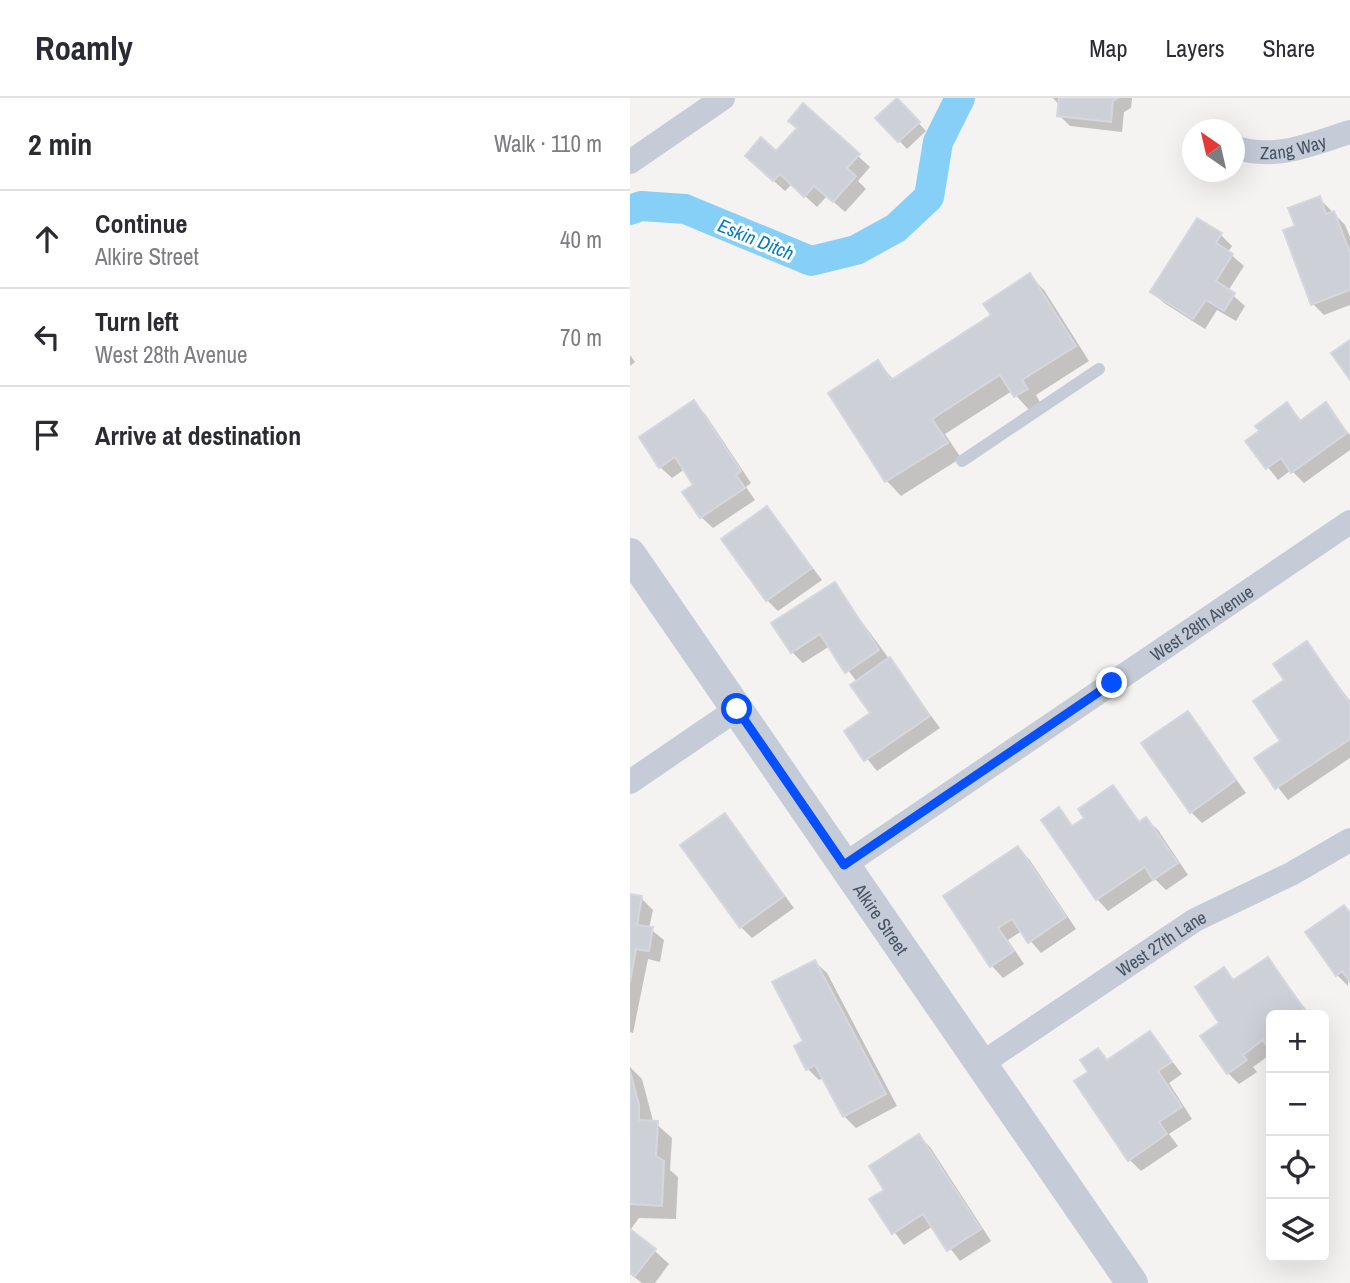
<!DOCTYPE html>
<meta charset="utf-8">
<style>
:root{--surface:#fff;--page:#f2f2f3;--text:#2b2b33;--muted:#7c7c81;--line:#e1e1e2}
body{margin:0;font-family:"Archivo Narrow",sans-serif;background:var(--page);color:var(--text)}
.controls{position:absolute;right:21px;bottom:21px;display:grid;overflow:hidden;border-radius:10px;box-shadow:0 7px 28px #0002}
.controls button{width:63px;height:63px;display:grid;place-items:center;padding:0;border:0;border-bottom:2px solid var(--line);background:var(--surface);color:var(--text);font:35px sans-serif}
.compass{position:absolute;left:552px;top:21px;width:63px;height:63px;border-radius:50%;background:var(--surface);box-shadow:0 7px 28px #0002;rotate:326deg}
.stop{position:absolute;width:21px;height:21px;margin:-16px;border:5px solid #054ffc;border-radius:50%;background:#fff}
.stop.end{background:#054ffc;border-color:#fff;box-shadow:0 2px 7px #0008}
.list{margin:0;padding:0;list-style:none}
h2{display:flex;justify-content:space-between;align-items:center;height:91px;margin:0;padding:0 28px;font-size:30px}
h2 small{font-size:23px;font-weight:400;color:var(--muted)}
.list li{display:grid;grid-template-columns:46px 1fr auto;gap:21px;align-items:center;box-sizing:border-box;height:98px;padding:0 28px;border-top:2px solid var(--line)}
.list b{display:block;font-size:26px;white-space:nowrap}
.list p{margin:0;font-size:23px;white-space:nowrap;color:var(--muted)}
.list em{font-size:23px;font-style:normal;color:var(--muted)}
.icon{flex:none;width:38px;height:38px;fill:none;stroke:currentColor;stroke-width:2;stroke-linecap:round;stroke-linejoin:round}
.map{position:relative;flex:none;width:720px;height:1185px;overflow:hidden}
header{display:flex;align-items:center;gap:42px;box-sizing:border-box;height:98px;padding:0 35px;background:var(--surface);border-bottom:2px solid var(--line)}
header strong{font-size:33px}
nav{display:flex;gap:38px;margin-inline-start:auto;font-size:24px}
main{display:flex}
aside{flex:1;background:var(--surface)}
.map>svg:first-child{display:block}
.shadow{fill:#0003}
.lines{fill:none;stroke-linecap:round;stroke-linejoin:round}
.canal{stroke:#86d0f7;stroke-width:30}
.building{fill:#ced0d8;stroke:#d6d7de;stroke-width:2}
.service{stroke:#c5ccd8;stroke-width:12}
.minor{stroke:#c5ccd8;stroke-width:24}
.tertiary{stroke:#c5ccd8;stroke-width:32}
.route{stroke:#054ffc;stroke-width:9}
.labels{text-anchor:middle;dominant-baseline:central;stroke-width:6;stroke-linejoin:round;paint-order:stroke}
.street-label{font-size:18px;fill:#475263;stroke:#fff}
.water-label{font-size:19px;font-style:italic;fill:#007bbd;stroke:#fff}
</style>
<header>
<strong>Roamly</strong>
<nav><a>Map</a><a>Layers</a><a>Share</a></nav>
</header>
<main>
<aside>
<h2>2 min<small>Walk · 110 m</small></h2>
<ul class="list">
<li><svg class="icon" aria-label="ahead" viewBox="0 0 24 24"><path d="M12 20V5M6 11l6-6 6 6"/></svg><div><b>Continue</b><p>Alkire Street</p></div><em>40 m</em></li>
<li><svg class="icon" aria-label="left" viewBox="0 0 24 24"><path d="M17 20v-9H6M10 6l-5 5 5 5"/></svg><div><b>Turn left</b><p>West 28th Avenue</p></div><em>70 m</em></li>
<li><svg class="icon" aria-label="arrive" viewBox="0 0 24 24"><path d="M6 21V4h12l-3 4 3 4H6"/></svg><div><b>Arrive at destination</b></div></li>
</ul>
</aside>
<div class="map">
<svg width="720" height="1185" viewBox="0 0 720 1185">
<rect width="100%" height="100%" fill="#f5f3f2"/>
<g class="shadow">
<polygon points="423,0 502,0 501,10 494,14 492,34 440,28 429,17 430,8"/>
<polygon points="267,2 296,33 277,51 248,20"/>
<polygon points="173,8 240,69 228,83 236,91 215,114 197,98 187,109 162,86 155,93 128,69 169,31"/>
<polygon points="689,100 715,127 720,139 720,207 694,217 683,206 667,129"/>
<polygon points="591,137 602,148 598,154 614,168 598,193 615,208 606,223 587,212 575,231 534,205 522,194"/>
<polygon points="400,178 414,192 459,263 406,297 411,306 400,313 382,293 315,336 331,360 271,398 257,383 201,295 248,264 264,282 364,218"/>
<polygon points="0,257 5,264 0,268"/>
<polygon points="63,304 75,316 121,385 116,389 125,402 83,430 71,419 66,387 55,371 42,380 30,369"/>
<polygon points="657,307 672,323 695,307 720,337 720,352 674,385 661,372 648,382 618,344"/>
<polygon points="137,410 192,482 148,513 137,502"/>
<polygon points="204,486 310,630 247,673 216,634 243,615 227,584 200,548 173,565 162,554"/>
<polygon points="677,545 720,603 720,660 658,702 626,661 652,643 656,583"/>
<polygon points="558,615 616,695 572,725 561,714"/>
<polygon points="483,689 511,725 516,721 528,732 558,777 536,792 525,781 478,813 467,801 429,712 444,729 456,720"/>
<polygon points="95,717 164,810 122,840 111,829"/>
<polygon points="388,750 399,761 446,831 411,855 392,833 378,842 394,866 373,880 362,868 315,798"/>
<polygon points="0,798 11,800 23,812 19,830 34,842 30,864 18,861 3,935 0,934"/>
<polygon points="714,809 720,815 718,888 707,877"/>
<polygon points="638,861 680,917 641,917 641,956 623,969 627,974 609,986 598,975 591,925 594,871 605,883"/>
<polygon points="185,864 197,875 267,1008 226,1030 214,1018 194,980 189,982 178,971 176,944"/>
<polygon points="520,935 552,976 539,985 562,1021 539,1036 548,1048 511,1073 500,1062 461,974 468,952 479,963"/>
<polygon points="0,969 12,981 23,1023 42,1040 40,1072 48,1079 46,1121 9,1120 1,1131 39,1166 25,1185 12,1185 0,1176"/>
<polygon points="289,1038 300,1049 361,1143 330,1163 303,1128 274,1147 241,1102 256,1092"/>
</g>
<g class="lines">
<polyline class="canal" points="0,112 11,108 55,111 181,163 226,152 266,130 299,99 308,44 330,0"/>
</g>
<g class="building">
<polygon points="267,0 290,24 268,44 245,20"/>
<polygon points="429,0 488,0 483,3 481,24 427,18"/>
<polygon points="173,5 230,56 217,70 226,78 203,104 184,88 174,99 150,76 143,83 115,58 131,39 146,53 167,30 158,23"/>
<polygon points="690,98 696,116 704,113 720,155 720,192 681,207 653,132 665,128 658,110"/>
<polygon points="567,120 592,135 586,145 603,156 586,183 605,195 594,213 576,202 563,221 520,194"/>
<polygon points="400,175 446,248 392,282 398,291 384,299 370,277 302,321 318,345 255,384 198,295 248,262 261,282 361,217 353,206"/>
<polygon points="720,242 720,282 701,255"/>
<polygon points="64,302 111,373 106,377 115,390 70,420 52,394 63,387 45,359 29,370 9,339"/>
<polygon points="657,304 670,323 696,304 717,335 661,375 651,360 636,371 615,343 629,333 625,328"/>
<polygon points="137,408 182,470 136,503 91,441"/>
<polygon points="205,484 249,552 215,575 190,536 161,555 141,525"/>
<polygon points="677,543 720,606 720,641 645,691 624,660 650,643 623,603 654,582 643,566"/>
<polygon points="260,559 300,618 234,663 214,633 240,615 220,587"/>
<polygon points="558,613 606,682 560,715 511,645"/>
<polygon points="483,687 509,724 516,719 548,765 523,782 515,769 466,802 411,722 429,709 442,728 454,720 448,711"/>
<polygon points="95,715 154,798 110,830 50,747"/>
<polygon points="388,748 436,819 398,845 382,821 368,830 384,853 360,869 313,798"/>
<polygon points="0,796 12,798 7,827 23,829 19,853 6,851 0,884"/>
<polygon points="714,807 720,815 720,884 712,873 706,878 675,834"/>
<polygon points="638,859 678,917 641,917 641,945 637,948 633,942 613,957 617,962 597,976 570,938 589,925 565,889 594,869 603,882"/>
<polygon points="185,862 256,996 213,1019 185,967 176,972 164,948 173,943 142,884"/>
<polygon points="520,933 542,964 528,973 552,1009 529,1024 537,1036 498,1063 444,983 458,974 450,962 468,950 477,962"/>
<polygon points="0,973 9,1007 9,1022 28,1023 26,1058 34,1063 32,1108 0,1106"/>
<polygon points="289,1036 351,1131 317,1153 293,1116 262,1136 239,1101 254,1092 239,1068"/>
<polygon points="0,1131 26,1151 5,1178 0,1174"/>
</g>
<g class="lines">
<polyline class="service" points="332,363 469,271"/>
<g class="minor">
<path id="s1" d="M604,49C645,63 681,46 720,34"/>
<polyline points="0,64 93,0"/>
<polyline points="0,684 107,611"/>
<path id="s2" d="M214,767L720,424"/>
<path id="s3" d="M351,966L565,822L661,776L720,742"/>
</g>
<path class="tertiary" id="s4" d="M0,456L502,1185"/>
</g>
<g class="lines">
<polyline class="route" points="107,611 214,767 482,585"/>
</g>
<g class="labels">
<g class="street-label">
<text stroke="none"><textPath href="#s1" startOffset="60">Zang Way</textPath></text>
<text stroke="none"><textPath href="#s2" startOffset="432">West 28th Avenue</textPath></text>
<text stroke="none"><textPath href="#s4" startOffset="443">Alkire Street</textPath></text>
<text stroke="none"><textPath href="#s3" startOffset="217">West 27th Lane</textPath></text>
</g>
<g class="water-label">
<text transform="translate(126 141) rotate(22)">Eskin Ditch</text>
</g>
</g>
</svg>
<div class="controls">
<button>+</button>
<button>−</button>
<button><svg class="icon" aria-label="locate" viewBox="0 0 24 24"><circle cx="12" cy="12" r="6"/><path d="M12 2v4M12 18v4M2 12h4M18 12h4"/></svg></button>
<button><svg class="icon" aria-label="layers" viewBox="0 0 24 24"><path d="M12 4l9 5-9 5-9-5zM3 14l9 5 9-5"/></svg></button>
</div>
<svg class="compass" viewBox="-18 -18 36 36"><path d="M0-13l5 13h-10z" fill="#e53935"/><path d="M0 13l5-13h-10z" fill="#7c7c81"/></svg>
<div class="stop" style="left:107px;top:611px"></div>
<div class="stop end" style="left:482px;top:585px"></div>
</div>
</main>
